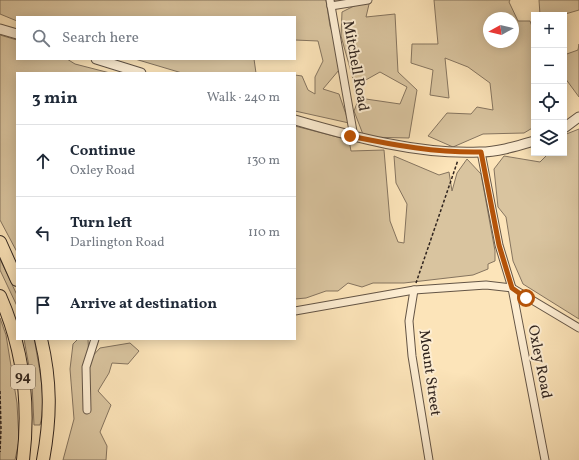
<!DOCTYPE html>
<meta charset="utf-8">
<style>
:root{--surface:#fff;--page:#f2f2f3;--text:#1f2937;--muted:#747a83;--line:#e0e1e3}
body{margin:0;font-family:Vollkorn,serif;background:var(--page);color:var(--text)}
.controls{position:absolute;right:12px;top:12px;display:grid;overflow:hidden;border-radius:0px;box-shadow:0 2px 10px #0003}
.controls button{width:36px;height:36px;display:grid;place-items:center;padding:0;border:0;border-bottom:1px solid var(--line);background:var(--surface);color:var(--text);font:20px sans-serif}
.compass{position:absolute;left:483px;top:12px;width:36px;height:36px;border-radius:50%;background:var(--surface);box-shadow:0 2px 10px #0003;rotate:262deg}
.stop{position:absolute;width:12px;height:12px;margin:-9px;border:3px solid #b45309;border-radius:50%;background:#fff}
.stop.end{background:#b45309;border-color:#fff;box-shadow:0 1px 4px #0008}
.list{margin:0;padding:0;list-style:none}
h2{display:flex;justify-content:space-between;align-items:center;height:52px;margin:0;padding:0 16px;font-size:17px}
h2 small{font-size:13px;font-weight:400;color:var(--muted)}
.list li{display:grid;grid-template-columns:26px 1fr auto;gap:12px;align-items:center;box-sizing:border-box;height:72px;padding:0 16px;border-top:1px solid var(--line)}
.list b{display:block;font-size:15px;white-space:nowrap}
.list p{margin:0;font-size:13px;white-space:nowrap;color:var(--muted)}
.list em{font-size:13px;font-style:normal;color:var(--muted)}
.icon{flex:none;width:22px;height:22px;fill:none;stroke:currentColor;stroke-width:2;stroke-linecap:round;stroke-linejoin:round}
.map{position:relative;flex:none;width:579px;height:460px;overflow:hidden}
.search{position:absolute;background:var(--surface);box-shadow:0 2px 10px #0003;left:16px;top:16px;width:280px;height:44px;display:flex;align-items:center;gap:10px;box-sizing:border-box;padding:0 14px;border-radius:0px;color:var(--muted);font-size:15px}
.panel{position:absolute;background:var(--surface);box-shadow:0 2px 10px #0003;left:16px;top:72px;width:280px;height:268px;border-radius:0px}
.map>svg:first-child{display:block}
.green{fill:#d9c49f;stroke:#85745f;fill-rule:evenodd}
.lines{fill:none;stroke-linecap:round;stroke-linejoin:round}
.minor-casing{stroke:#645546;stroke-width:9}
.tertiary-casing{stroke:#645546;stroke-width:11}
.trunk-casing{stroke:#31251f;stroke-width:14}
.path{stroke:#31251f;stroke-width:1.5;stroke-dasharray:3 2;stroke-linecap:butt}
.minor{stroke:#fdedd2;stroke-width:7}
.tertiary{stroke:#fdedd2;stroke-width:9}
.trunk{stroke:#fce4b9;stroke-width:12}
.route{stroke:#b45309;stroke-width:5}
.labels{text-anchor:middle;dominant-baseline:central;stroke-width:4;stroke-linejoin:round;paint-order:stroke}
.shield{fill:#fdedd2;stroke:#6e6155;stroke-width:1}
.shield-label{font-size:14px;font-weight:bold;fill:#31251f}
.street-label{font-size:15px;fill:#31251f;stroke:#fdedd2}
</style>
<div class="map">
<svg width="579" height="460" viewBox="0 0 579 460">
<rect width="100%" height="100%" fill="#fce4b9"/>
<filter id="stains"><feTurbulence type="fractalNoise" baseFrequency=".005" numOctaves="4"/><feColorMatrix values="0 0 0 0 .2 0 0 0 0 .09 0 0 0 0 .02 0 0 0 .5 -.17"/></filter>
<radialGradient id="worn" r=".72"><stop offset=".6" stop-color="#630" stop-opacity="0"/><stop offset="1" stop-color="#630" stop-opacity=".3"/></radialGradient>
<g class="green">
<polygon points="0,0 326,0 330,26 336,42 339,70 323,89 339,94 349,123 295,111 295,75 302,76 308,90 315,94 315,77 323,61 318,41 295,40 295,17 17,17 17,21 0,14"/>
<polygon points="334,0 370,0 366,17 395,14 398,72 417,90 409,138 364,137 354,111 359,98 400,104 407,87 380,72 355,86 341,36 342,12 356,5 335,5"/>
<path d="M434,0H510L509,2L518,21H530L534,32V127L524,133L483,134L453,147L428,136L447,113L471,114L477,107L493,110L490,83L468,67L445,58L449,98L430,95L433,70L411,63L412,44H438ZM489,18H513V42H489Z"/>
<polygon points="539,0 579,0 579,10 562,15 540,15"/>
<polygon points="0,35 17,40 17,59 67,59 75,64 110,73 17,73 17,252 0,220"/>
<polygon points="579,44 579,97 565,78 564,73 564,55 578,50"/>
<polygon points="135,59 254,59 256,73 182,73"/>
<polygon points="295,126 349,140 351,151 384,150 390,221 398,242 404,243 407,204 396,183 394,156 439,175 449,172 452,191 457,173 467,159 481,174 495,251 495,261 488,264 488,269 473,275 404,283 373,283 362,287 348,283 338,291 326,291 306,298 295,299"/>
<polygon points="579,129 579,319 523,284 513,261 506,217 498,207 494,169 504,156 540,162 549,153 564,153 564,135"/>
<polygon points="0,259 17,295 17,306 0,270"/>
<polygon points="0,318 6,335 17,403 19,441 15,460 0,460"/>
<path d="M24,339H34L35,343C39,369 47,399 40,425H34L32,383Z"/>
<polygon points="78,339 88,339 89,360 100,348 130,343 139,351 128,364 112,363 109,373 98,391 111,405 100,432 107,446 106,460 63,460 74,419 70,369 73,344"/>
</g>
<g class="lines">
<defs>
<g id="minor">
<polyline points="330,0 354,137"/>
<polyline points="331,6 368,0"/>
<polyline points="481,152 499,245 512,288 545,460"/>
<polyline points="414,290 409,321 412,356 429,460"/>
<polyline points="295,311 414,290 486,285 512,288 579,328"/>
<polyline points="87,410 86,367 95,339"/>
</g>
<g id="tertiary">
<polyline points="0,29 17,34"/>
<polyline points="96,59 141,73"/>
<path d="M295,120C353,137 420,155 480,152C498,152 517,146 534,141"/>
<polyline points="564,128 579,117"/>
</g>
<g id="trunk">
<polyline points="0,242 17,280"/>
<path d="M0,296C23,348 30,404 23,460"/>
<path d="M41,339C51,381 51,417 43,460"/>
</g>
</defs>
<use href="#minor" class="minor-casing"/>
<use href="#tertiary" class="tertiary-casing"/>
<use href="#trunk" class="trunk-casing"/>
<g class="path">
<polyline points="416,283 458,160"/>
<polyline points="0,391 1,429 0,452"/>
</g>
<use href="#minor" class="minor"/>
<use href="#tertiary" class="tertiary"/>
<use href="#trunk" class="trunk"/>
</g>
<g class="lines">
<path class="route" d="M350,136C393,145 437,153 481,152L499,245L512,288L526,298"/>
</g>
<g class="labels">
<rect class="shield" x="11" y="365" width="24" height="24" rx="3"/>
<g class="shield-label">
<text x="23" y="377">94</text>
</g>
<g class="street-label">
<text transform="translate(355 66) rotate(80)">Mitchell Road</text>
<text transform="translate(539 362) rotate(79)">Oxley Road</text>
<text transform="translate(429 373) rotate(82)">Mount Street</text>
</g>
</g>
<rect width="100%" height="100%" filter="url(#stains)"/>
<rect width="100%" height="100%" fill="url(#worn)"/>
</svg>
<div class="controls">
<button>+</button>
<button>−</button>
<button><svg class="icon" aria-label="locate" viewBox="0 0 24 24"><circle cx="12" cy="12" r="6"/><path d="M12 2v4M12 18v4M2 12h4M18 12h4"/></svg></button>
<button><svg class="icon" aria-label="layers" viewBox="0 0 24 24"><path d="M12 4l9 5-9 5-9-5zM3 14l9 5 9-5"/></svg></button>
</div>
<svg class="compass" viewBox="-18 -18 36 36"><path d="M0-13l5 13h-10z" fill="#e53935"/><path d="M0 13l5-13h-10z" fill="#747a83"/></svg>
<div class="stop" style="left:526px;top:298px"></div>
<div class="stop end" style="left:350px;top:136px"></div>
<div class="search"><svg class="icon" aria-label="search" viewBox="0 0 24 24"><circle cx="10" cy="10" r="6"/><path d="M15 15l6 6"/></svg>Search here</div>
<section class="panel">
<h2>3 min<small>Walk · 240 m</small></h2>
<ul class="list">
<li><svg class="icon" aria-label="ahead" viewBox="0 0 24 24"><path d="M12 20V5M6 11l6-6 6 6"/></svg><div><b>Continue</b><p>Oxley Road</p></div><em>130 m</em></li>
<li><svg class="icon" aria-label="left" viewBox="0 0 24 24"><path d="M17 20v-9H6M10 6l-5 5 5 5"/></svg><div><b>Turn left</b><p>Darlington Road</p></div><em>110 m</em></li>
<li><svg class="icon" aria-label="arrive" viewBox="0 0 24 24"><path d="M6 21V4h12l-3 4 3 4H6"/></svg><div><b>Arrive at destination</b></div></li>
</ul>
</section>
</div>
